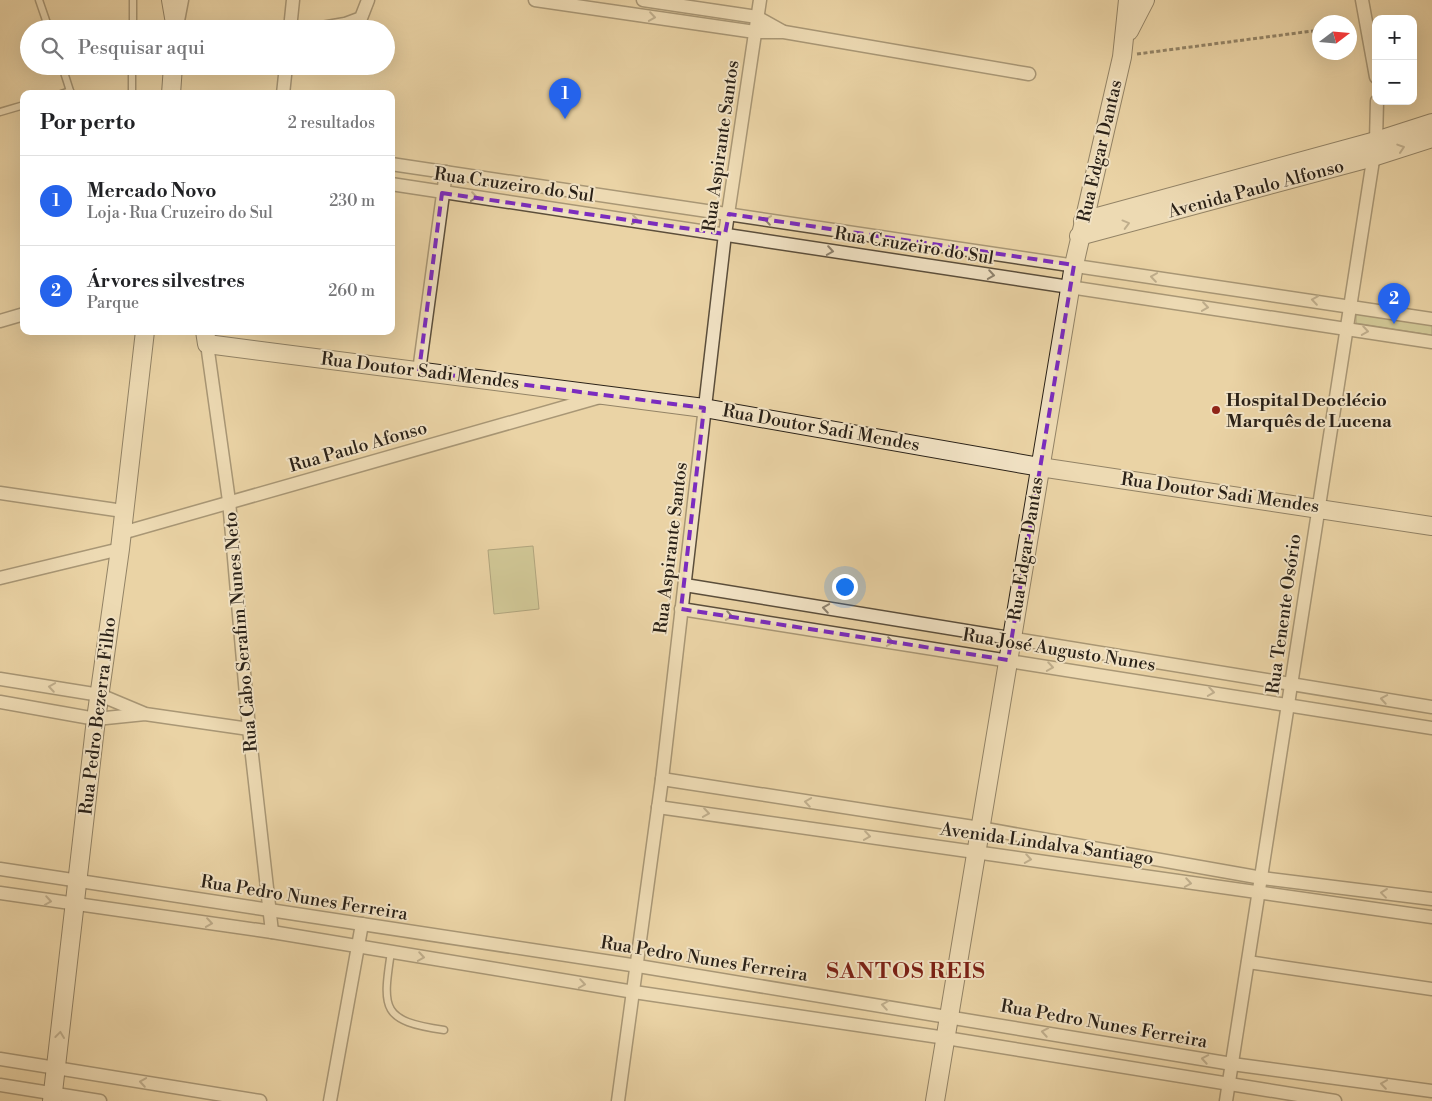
<!DOCTYPE html>
<html lang="pt">
<meta charset="utf-8">
<style>
:root{--surface:#fff;--page:#f6f6f6;--text:#202124;--muted:#757577;--line:#e0e0e0;--accent:#2563eb}
body{margin:0;font-family:"Libre Bodoni",serif;background:var(--page);color:var(--text)}
.controls{position:absolute;right:15px;top:15px;display:grid;overflow:hidden;border-radius:10px;box-shadow:0 5px 20px #0002}
.controls button{width:45px;height:45px;display:grid;place-items:center;padding:0;border:0;border-bottom:1px solid var(--line);background:var(--surface);color:var(--text);font:25px sans-serif}
.compass{position:absolute;left:1312px;top:15px;width:45px;height:45px;border-radius:50%;background:var(--surface);box-shadow:0 5px 20px #0002;rotate:74deg}
.you{position:absolute;left:844px;top:586px;width:18px;height:18px;margin:-12px;border:4px solid #fff;border-radius:50%;background:#1a73e8;box-shadow:0 0 0 8px #1a73e833}
.badge{display:grid;place-items:center;width:32px;height:32px;border-radius:50%;background:var(--accent);color:#fff;font-size:16px;font-weight:700}
.pin{position:absolute;translate:-50% -41px;filter:drop-shadow(0 1px 2px #0008)}
.pin::after{content:'';position:absolute;top:26px;width:18px;height:15px;background:inherit;clip-path:polygon(0 0,100% 0,50% 100%)}
.list{margin:0;padding:0;list-style:none}
h2{display:flex;justify-content:space-between;align-items:center;height:65px;margin:0;padding:0 20px;font-size:21px}
h2 small{font-size:16px;font-weight:400;color:var(--muted)}
.list li{display:grid;grid-template-columns:32px 1fr auto;gap:15px;align-items:center;box-sizing:border-box;height:90px;padding:0 20px;border-top:1px solid var(--line)}
.list b{display:block;font-size:19px;white-space:nowrap}
.list p{margin:0;font-size:16px;white-space:nowrap;color:var(--muted)}
.list em{font-size:16px;font-style:normal;color:var(--muted)}
.icon{flex:none;width:28px;height:28px;fill:none;stroke:currentColor;stroke-width:2;stroke-linecap:round;stroke-linejoin:round}
.map{position:relative;flex:none;width:1432px;height:1101px;overflow:hidden}
.search{position:absolute;background:var(--surface);box-shadow:0 5px 20px #0002;left:20px;top:20px;width:375px;height:55px;display:flex;align-items:center;gap:12px;box-sizing:border-box;padding:0 18px;border-radius:28px;color:var(--muted);font-size:19px}
.panel{position:absolute;background:var(--surface);box-shadow:0 5px 20px #0002;left:20px;top:90px;width:375px;height:245px;border-radius:10px}
.map>svg:first-child{display:block}
.green{fill:#b5bd88;stroke:#707050}
.lines{fill:none;stroke-linecap:round;stroke-linejoin:round}
.lane-casing{stroke:#5b4e3b;stroke-width:9}
.street-casing{stroke:#5b4e3b;stroke-width:15}
.secondary-casing{stroke:#2b2218;stroke-width:20}
.path{stroke:#2b2218;stroke-width:3;stroke-dasharray:4 2.5;stroke-linecap:butt}
.lane{stroke:#f1e2c4;stroke-width:6}
.street{stroke:#f1e2c4;stroke-width:12}
.secondary{stroke:#f1e2c4;stroke-width:18}
.oneway{stroke:#8e826e}
.marked{fill:none;stroke:#7b2cbf;stroke-width:4;stroke-dasharray:10 6;stroke-linejoin:round}
.poi-dot{fill:#8f2418;stroke:#f1e2c4;stroke-width:2}
.labels{text-anchor:middle;dominant-baseline:central;stroke-width:4;stroke-linejoin:round;paint-order:stroke}
.street-label{font-size:18px;fill:#2b2218;stroke:#f1e2c4}
.poi-label{font-size:18px;font-weight:bold;fill:#2b2218;stroke:#f1e2c4;text-anchor:start}
.district-label{font-size:22px;font-weight:bold;letter-spacing:1px;fill:#7a1f14;stroke:#f1e2c4}
</style>
<div class="map">
<svg width="1432" height="1101" viewBox="0 0 1432 1101">
<rect width="100%" height="100%" fill="#ead3a5"/>
<filter id="stains"><feTurbulence type="fractalNoise" baseFrequency=".004" numOctaves="4"/><feColorMatrix values="0 0 0 0 .2 0 0 0 0 .09 0 0 0 0 .02 0 0 0 .5 -.17"/></filter>
<radialGradient id="worn" r=".72"><stop offset=".6" stop-color="#630" stop-opacity="0"/><stop offset="1" stop-color="#630" stop-opacity=".3"/></radialGradient>
<g class="green">
<polygon points="1356,314 1432,325 1432,335 1356,323"/>
<polygon points="533,546 539,609 494,614 488,550"/>
</g>
<g class="lines">
<defs>
<g id="lane">
<polyline points="39,0 49,29"/>
<polyline points="133,29 133,0"/>
<polyline points="62,66 71,94"/>
<polyline points="61,94 70,91"/>
<polyline points="132,94 132,66"/>
<polyline points="0,112 24,105"/>
<path d="M391,952C382,1010 382,1021 444,1030"/>
</g>
<g id="street">
<polyline points="535,0 755,32 784,32 1029,74"/>
<polyline points="643,0 757,17 782,31"/>
<polyline points="1362,0 1376,77"/>
<polyline points="178,21 182,0"/>
<polyline points="290,29 293,0"/>
<polyline points="316,29 345,24 361,18 368,0"/>
<polyline points="283,94 286,66"/>
<polyline points="391,164 1432,319"/>
<polyline points="391,184 1432,342"/>
<polyline points="0,321 24,314"/>
<polyline points="207,344 229,501 249,729 272,932"/>
<polyline points="419,371 446,172"/>
<polyline points="0,493 123,511"/>
<polyline points="122,533 600,397"/>
<polyline points="0,578 120,549"/>
<polyline points="685,585 1432,707"/>
<polyline points="681,609 1432,728"/>
<polyline points="0,679 100,695 143,713"/>
<polyline points="0,702 96,719 145,714 249,729"/>
<polyline points="662,779 980,828 1262,878 1432,899"/>
<polyline points="658,807 1432,917"/>
<polyline points="0,869 638,966 1232,1064 1432,1091"/>
<polyline points="0,893 272,932 634,992 946,1038 1335,1101"/>
<polyline points="1248,962 1432,989"/>
<polyline points="0,1059 260,1101"/>
<polyline points="0,1085 100,1101"/>
<polyline points="330,1101 362,924"/>
<polyline points="618,1101 662,779 725,234 760,0"/>
<polyline points="1226,1101 1376,141 1377,101"/>
</g>
<g id="secondary">
<polyline points="171,0 176,29"/>
<polyline points="1129,31 1145,0"/>
<polyline points="171,94 173,66"/>
<polyline points="1083,221 1376,141 1432,123"/>
<polyline points="1079,236 1373,157 1432,138"/>
<polyline points="205,331 207,344 704,408 1040,467 1432,526"/>
<polyline points="52,1101 96,719 120,549 145,331"/>
<polyline points="935,1101 1074,265 1122,57 1128,0"/>
</g>
</defs>
<use href="#lane" class="lane-casing"/>
<use href="#street" class="street-casing"/>
<use href="#secondary" class="secondary-casing"/>
<polyline class="path" points="1137,54 1320,30"/>
<use href="#lane" class="lane"/>
<use href="#street" class="street"/>
<use href="#secondary" class="secondary"/>
</g>
<defs><path id="oneway-chevron" d="M-2-3.5L2.5 0L-2 3.5" fill="none" stroke-width="1.6" stroke-linecap="round" stroke-linejoin="round" transform="scale(1.25)"/></defs>
<g class="oneway">
<use href="#oneway-chevron" transform="translate(652 17) rotate(8)"/>
<use href="#oneway-chevron" transform="translate(1401 148) rotate(-18)"/>
<use href="#oneway-chevron" transform="translate(474 197) rotate(8)"/>
<use href="#oneway-chevron" transform="translate(635 220) rotate(8)"/>
<use href="#oneway-chevron" transform="translate(768 220) rotate(-172)"/>
<use href="#oneway-chevron" transform="translate(1126 224) rotate(-15)"/>
<use href="#oneway-chevron" transform="translate(830 251) rotate(9)"/>
<use href="#oneway-chevron" transform="translate(991 275) rotate(9)"/>
<use href="#oneway-chevron" transform="translate(1154 277) rotate(-172)"/>
<use href="#oneway-chevron" transform="translate(1315 300) rotate(-172)"/>
<use href="#oneway-chevron" transform="translate(1205 307) rotate(8)"/>
<use href="#oneway-chevron" transform="translate(1365 331) rotate(9)"/>
<use href="#oneway-chevron" transform="translate(826 608) rotate(-171)"/>
<use href="#oneway-chevron" transform="translate(729 616) rotate(9)"/>
<use href="#oneway-chevron" transform="translate(890 642) rotate(9)"/>
<use href="#oneway-chevron" transform="translate(1050 667) rotate(9)"/>
<use href="#oneway-chevron" transform="translate(52 687) rotate(-171)"/>
<use href="#oneway-chevron" transform="translate(1211 692) rotate(9)"/>
<use href="#oneway-chevron" transform="translate(1384 699) rotate(-170)"/>
<use href="#oneway-chevron" transform="translate(808 802) rotate(-171)"/>
<use href="#oneway-chevron" transform="translate(706 813) rotate(8)"/>
<use href="#oneway-chevron" transform="translate(867 836) rotate(8)"/>
<use href="#oneway-chevron" transform="translate(1028 859) rotate(9)"/>
<use href="#oneway-chevron" transform="translate(1188 883) rotate(9)"/>
<use href="#oneway-chevron" transform="translate(1384 893) rotate(-173)"/>
<use href="#oneway-chevron" transform="translate(48 901) rotate(9)"/>
<use href="#oneway-chevron" transform="translate(209 923) rotate(8)"/>
<use href="#oneway-chevron" transform="translate(421 957) rotate(9)"/>
<use href="#oneway-chevron" transform="translate(582 984) rotate(9)"/>
<use href="#oneway-chevron" transform="translate(885 1005) rotate(-171)"/>
<use href="#oneway-chevron" transform="translate(1045 1032) rotate(-170)"/>
<use href="#oneway-chevron" transform="translate(60 1035) rotate(-83)"/>
<use href="#oneway-chevron" transform="translate(1205 1059) rotate(-170)"/>
<use href="#oneway-chevron" transform="translate(143 1082) rotate(-171)"/>
<use href="#oneway-chevron" transform="translate(1384 1084) rotate(-172)"/>
</g>
<path d="M0 0H1432V1101H0ZM442,193L725,234L729,214L1074,265L1008,660L681,609L704,408L419,371Z" fill="#ead3a5" fill-opacity=".55" fill-rule="evenodd"/>
<path class="marked" d="M442,193L725,234L729,214L1074,265L1008,660L681,609L704,408L419,371Z"/>
<circle class="poi-dot" cx="1216" cy="410" r="5"/>
<g class="labels">
<g class="street-label">
<text transform="translate(721 146) rotate(-82)">Rua Aspirante Santos</text>
<text transform="translate(1100 151) rotate(-77)">Rua Edgar Dantas</text>
<text transform="translate(514 185) rotate(8)">Rua Cruzeiro do Sul</text>
<text transform="translate(1256 189) rotate(-15)">Avenida Paulo Alfonso</text>
<text transform="translate(914 246) rotate(9)">Rua Cruzeiro do Sul</text>
<text transform="translate(420 371) rotate(7)">Rua Doutor Sadi Mendes</text>
<text transform="translate(821 428) rotate(10)">Rua Doutor Sadi Mendes</text>
<text transform="translate(358 447) rotate(-16)">Rua Paulo Afonso</text>
<text transform="translate(1220 493) rotate(8)">Rua Doutor Sadi Mendes</text>
<text transform="translate(671 548) rotate(-83)">Rua Aspirante Santos</text>
<text transform="translate(1026 549) rotate(-81)">Rua Edgar Dantas</text>
<text transform="translate(1284 614) rotate(-82)">Rua Tenente Osório</text>
<text transform="translate(241 632) rotate(-95)">Rua Cabo Serafim Nunes Neto</text>
<text transform="translate(1059 650) rotate(9)">Rua José Augusto Nunes</text>
<text transform="translate(98 716) rotate(-83)">Rua Pedro Bezerra Filho</text>
<text transform="translate(1047 844) rotate(8)">Avenida Lindalva Santiago</text>
<text transform="translate(304 898) rotate(9)">Rua Pedro Nunes Ferreira</text>
<text transform="translate(704 959) rotate(9)">Rua Pedro Nunes Ferreira</text>
<text transform="translate(1104 1024) rotate(10)">Rua Pedro Nunes Ferreira</text>
</g>
<g class="poi-label">
<text x="1226" y="400">Hospital Deoclécio<tspan x="1226" dy="21">Marquês de Lucena</tspan></text>
</g>
<g class="district-label">
<text x="906" y="971">SANTOS REIS</text>
</g>
</g>
<rect width="100%" height="100%" filter="url(#stains)"/>
<rect width="100%" height="100%" fill="url(#worn)"/>
</svg>
<div class="controls">
<button>+</button>
<button>−</button>
</div>
<svg class="compass" viewBox="-18 -18 36 36"><path d="M0-13l5 13h-10z" fill="#e53935"/><path d="M0 13l5-13h-10z" fill="#757577"/></svg>
<div class="you"></div>
<div class="pin badge" style="left:565px;top:119px">1</div>
<div class="pin badge" style="left:1394px;top:324px">2</div>
<div class="search"><svg class="icon" aria-label="search" viewBox="0 0 24 24"><circle cx="10" cy="10" r="6"/><path d="M15 15l6 6"/></svg>Pesquisar aqui</div>
<section class="panel">
<h2>Por perto<small>2 resultados</small></h2>
<ul class="list">
<li><span class="badge">1</span><div><b>Mercado Novo</b><p>Loja · Rua Cruzeiro do Sul</p></div><em>230 m</em></li>
<li><span class="badge">2</span><div><b>Árvores silvestres</b><p>Parque</p></div><em>260 m</em></li>
</ul>
</section>
</div>
